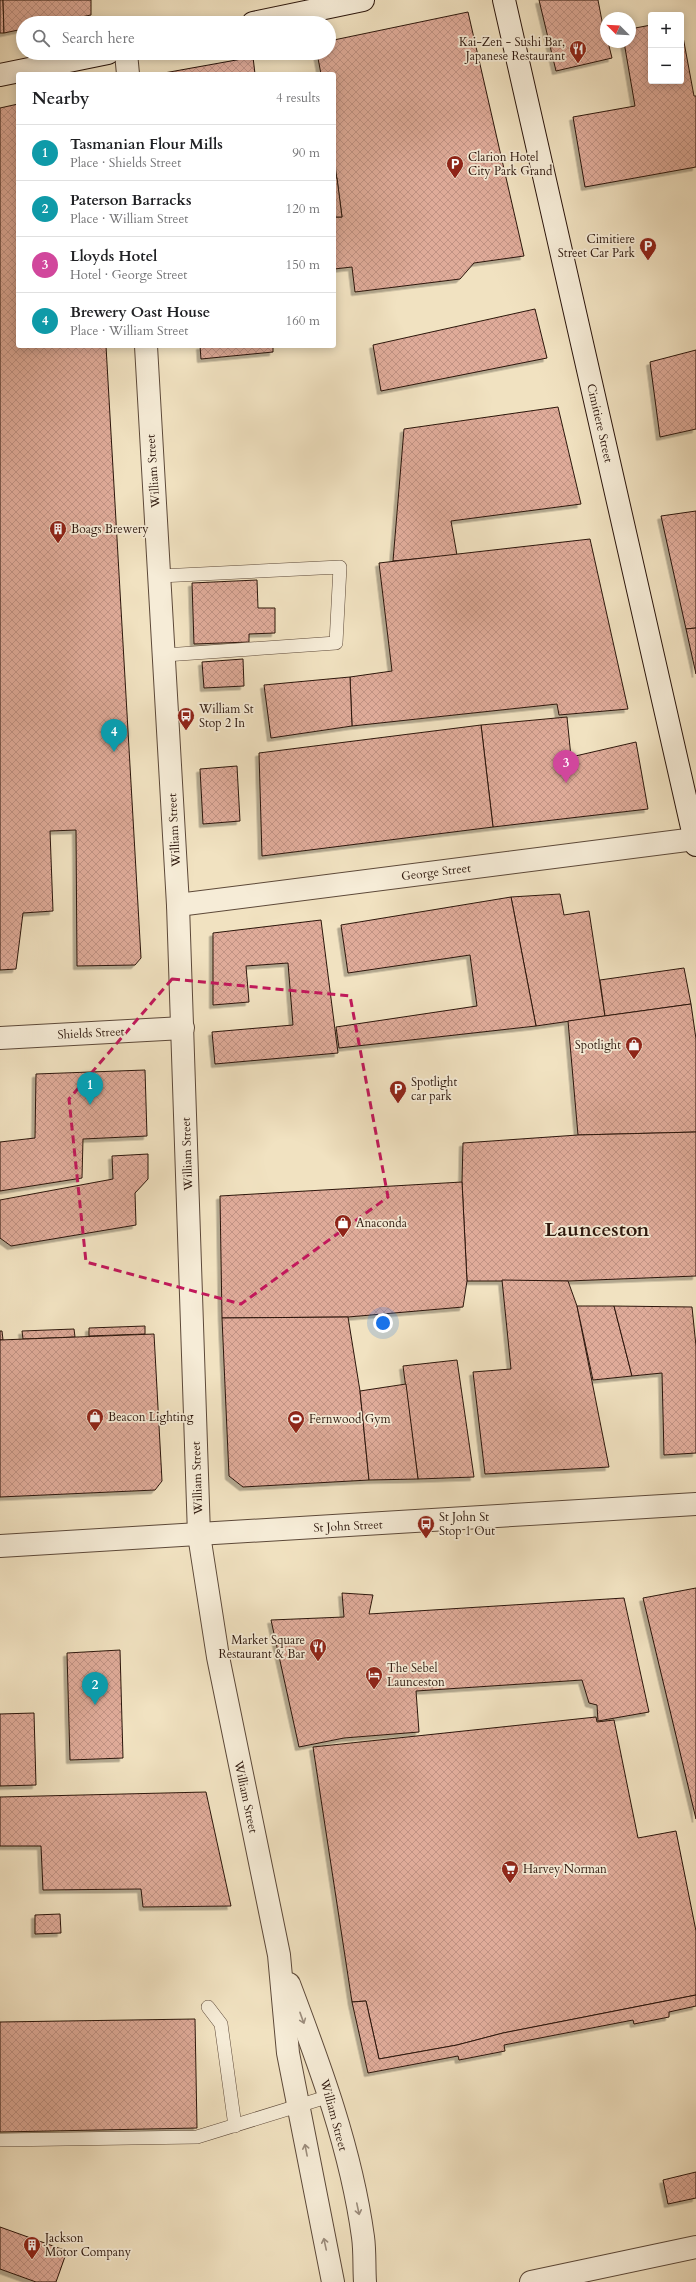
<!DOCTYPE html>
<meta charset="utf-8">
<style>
:root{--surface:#fff;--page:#f2f2f2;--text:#202124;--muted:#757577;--line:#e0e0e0;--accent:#8f2418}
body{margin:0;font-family:Cardo,serif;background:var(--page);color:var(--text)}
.controls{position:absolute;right:12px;top:12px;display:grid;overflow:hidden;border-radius:4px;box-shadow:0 2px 10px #0003}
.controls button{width:36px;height:36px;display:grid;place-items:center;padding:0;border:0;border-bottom:1px solid var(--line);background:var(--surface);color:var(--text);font:20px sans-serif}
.compass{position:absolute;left:600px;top:12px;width:36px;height:36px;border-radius:50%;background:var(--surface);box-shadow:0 2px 10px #0003;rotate:294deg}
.you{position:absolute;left:383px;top:1323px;width:14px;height:14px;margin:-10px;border:3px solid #fff;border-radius:50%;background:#1a73e8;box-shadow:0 0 0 6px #1a73e833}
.badge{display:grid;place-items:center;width:26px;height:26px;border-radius:50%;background:var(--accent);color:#fff;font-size:13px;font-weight:700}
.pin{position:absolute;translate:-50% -33px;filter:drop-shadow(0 1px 2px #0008)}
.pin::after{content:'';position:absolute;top:21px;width:14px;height:12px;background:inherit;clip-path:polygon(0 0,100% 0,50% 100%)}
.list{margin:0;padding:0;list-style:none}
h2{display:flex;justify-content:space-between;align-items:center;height:52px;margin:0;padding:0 16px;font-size:17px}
h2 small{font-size:13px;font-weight:400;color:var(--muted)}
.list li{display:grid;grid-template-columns:26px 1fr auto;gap:12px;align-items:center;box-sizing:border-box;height:56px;padding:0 16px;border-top:1px solid var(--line)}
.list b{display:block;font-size:15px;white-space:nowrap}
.list p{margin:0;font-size:13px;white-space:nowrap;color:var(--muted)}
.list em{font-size:13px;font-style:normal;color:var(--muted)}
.icon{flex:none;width:22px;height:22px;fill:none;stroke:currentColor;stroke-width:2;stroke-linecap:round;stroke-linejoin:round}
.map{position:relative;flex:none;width:696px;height:2282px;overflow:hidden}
.search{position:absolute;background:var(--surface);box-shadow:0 2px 10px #0003;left:16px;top:16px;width:320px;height:44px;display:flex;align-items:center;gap:10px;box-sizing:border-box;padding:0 14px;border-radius:22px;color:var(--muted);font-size:15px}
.panel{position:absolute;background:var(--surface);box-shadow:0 2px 10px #0003;left:16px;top:72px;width:320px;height:276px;border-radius:4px}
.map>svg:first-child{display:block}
.building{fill:url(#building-cross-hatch);stroke:#2c160c;filter:url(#shadow)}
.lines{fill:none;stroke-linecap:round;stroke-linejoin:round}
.service-casing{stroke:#5d4939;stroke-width:14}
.minor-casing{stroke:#5d4939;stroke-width:24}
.secondary-casing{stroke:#2c160c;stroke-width:24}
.service{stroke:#f6ecd7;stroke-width:13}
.minor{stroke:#f6ecd7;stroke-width:22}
.secondary{stroke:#f6ecd7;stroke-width:22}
.oneway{stroke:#9b8c7c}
.marked{fill:none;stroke:#c2185b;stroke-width:3;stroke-dasharray:8 5;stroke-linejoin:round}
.labels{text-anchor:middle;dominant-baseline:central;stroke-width:3.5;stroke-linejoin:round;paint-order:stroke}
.poi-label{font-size:12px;fill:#2c160c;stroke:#f6ecd7;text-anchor:start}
.street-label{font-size:12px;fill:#2c160c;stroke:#f6ecd7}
.town-label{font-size:20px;font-weight:bold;fill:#2c160c;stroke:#f6ecd7}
</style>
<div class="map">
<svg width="696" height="2282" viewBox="0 0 696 2282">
<defs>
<pattern id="building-cross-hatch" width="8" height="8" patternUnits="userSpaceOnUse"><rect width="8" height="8" fill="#dfab99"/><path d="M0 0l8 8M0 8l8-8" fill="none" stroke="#c09283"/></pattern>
<filter id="shadow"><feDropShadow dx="-3.5" dy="3.5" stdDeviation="0" flood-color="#0004"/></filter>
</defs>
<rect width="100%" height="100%" fill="#f1e2c1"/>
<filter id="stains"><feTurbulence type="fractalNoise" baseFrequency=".005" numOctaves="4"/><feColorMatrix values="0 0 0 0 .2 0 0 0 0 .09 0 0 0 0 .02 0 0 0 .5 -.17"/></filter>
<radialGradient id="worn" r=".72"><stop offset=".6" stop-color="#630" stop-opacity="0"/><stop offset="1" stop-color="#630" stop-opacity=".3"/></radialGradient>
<g class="building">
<polygon points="0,0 3,0 4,33 0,33"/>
<polygon points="3,0 91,0 91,15 51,23 23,23 23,29 4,33"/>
<polygon points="539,0 598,0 606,42 608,42 612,58 556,71"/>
<polygon points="468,12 524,256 474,263 460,279 355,292 352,267 334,269 334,217 342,217 334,157 334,74 321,74 317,53 329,53 329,41"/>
<polygon points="651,25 651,81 681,81 681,26 694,96 696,96 696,167 585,187 573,117 635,106 624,42 630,42 630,29"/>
<polygon points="253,57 255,74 164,74 164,73"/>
<polygon points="18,104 18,346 106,346 141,958 135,965 77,966 76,830 50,831 53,911 23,913 16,969 0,970 0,108"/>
<polygon points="334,178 337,178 342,217 334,217"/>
<polygon points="535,309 547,358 381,391 373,345"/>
<polygon points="200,346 273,346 273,352 201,359"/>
<polygon points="696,350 696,429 660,437 650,362"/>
<polygon points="558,407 581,504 451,521 457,555 393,561 404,429"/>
<polygon points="696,511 696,628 686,629 661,516"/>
<polygon points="590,539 628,709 559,715 557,704 352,726 350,677 392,671 379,563"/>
<polygon points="257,580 258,608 275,608 275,633 249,634 249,642 194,644 192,583"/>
<polygon points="696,628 696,674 686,629"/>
<polygon points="243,659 244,686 204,688 202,662"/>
<polygon points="350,677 352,726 271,738 264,685"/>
<polygon points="567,717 571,757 636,742 648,809 493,827 481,725"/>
<polygon points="481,725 493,827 262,856 259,753"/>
<polygon points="237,766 240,821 203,824 200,769"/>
<polygon points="560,894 564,915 589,911 605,1016 536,1026 511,897"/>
<polygon points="511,897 536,1026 339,1048 336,1027 477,1006 470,955 348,973 341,925"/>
<polygon points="321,920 338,1053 215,1064 212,1032 293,1025 288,963 246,966 249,1002 213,1005 213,933"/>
<polygon points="684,968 691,1004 605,1016 600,980"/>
<polygon points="691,1004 696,1039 696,1132 578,1135 568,1021"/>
<polygon points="145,1070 147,1136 83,1139 82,1178 0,1191 0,1142 35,1138 36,1074"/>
<polygon points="696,1132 696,1276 568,1281 467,1281 462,1182 463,1143 578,1135"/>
<polygon points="148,1154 148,1179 135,1193 136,1225 11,1246 0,1238 0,1200 113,1179 112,1156"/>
<polygon points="462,1182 467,1281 463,1307 348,1317 222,1318 220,1196"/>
<polygon points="502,1280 568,1281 577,1306 609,1467 485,1474 473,1372 511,1369"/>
<polygon points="577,1306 614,1306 632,1376 593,1380"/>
<polygon points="614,1306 692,1307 696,1346 696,1453 664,1455 662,1373 632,1376"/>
<polygon points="348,1317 360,1391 369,1480 243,1487 229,1476 222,1318"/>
<polygon points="145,1326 145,1334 89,1336 89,1328"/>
<polygon points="74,1329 75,1337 23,1339 22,1331"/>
<polygon points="0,1331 2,1331 3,1340 0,1340"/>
<polygon points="154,1334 162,1481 155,1490 0,1497 0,1340"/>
<polygon points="457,1360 474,1477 418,1479 403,1366"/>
<polygon points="406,1384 418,1479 369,1480 360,1391"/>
<polygon points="696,1588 696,1819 643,1598"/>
<polygon points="342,1593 373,1595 369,1614 624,1598 649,1712 598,1721 597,1705 589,1703 582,1680 416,1691 419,1732 344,1738 299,1747 271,1620 344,1617"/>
<polygon points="120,1650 123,1758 70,1760 67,1653"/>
<polygon points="34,1713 36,1785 0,1786 0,1714"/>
<polygon points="596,1717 597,1722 614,1720 638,1838 676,1831 696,1931 696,1995 503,2033 457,2045 379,2059 366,2001 352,2002 313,1747"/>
<polygon points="206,1792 231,1906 143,1907 141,1889 43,1890 41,1846 0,1846 0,1797"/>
<polygon points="60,1914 61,1933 35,1934 35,1915"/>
<polygon points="696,1995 696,2006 669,2012 669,2017 634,2024 633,2020 504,2045 505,2051 459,2060 458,2056 368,2073 352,2002 366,2001 379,2059 457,2045 503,2033"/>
<polygon points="195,2019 197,2128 0,2132 0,2022"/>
<polygon points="696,2172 696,2198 668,2204 663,2180"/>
<polygon points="0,2227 67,2251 56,2282 36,2282 0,2269"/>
</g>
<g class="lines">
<defs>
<g id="service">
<polyline points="160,576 340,567 336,643 165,655"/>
<polyline points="208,2007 221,2024 235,2126"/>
<polyline points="0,2140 197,2137 330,2096"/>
</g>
<g id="minor">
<polyline points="126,53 128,74"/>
<polyline points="146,346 178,905 199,1535 218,1657 279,1955 288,2053 333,2282"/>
<polyline points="178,905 695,839"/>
<polyline points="0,1038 183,1028"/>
<polyline points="0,1546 696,1504"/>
<path d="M289,1984C320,2066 351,2149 363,2237C365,2251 364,2267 365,2282"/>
<polyline points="531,2282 696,2247"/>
</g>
<g id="secondary">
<polyline points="504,0 696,845"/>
<polyline points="253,23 363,0"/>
<polyline points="0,75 108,53"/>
</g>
</defs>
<use href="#service" class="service-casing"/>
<use href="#minor" class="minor-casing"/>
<use href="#secondary" class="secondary-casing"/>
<use href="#service" class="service"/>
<use href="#minor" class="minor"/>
<use href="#secondary" class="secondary"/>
</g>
<defs><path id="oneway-shaft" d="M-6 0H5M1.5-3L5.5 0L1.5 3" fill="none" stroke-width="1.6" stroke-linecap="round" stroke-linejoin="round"/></defs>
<g class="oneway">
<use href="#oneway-shaft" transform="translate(302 2018) rotate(70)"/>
<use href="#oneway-shaft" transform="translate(306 2150) rotate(-101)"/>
<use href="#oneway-shaft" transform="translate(358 2209) rotate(78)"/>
<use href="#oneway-shaft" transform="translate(325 2244) rotate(-102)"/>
</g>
<path class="marked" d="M172,979L350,996L388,1197L241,1304L86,1262L69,1099Z"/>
<defs>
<symbol id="restaurant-pin" viewBox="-11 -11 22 30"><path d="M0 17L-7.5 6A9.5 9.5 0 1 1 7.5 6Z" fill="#8f2418" stroke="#f6ecd7"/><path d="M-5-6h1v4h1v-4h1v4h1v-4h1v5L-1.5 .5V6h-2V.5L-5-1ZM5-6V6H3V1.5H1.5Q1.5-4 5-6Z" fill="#fff"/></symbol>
<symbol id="parking-pin" viewBox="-11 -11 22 30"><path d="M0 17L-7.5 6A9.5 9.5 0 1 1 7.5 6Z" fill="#8f2418" stroke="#f6ecd7"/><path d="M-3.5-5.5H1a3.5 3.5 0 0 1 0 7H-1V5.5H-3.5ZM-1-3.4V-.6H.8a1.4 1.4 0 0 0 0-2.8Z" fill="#fff"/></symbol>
<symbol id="building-pin" viewBox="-11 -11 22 30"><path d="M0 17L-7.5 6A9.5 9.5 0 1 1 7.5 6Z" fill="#8f2418" stroke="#f6ecd7"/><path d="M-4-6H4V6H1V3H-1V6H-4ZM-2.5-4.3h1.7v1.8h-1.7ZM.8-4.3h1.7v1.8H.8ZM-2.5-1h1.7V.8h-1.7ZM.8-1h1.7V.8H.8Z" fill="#fff"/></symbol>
<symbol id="bus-pin" viewBox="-11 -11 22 30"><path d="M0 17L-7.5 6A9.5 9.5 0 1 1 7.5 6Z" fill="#8f2418" stroke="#f6ecd7"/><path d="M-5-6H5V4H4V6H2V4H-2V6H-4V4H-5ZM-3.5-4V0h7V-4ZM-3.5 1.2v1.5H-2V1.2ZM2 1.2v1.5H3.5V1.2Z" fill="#fff"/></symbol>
<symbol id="shop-pin" viewBox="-11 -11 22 30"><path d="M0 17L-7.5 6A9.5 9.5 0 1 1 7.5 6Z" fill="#8f2418" stroke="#f6ecd7"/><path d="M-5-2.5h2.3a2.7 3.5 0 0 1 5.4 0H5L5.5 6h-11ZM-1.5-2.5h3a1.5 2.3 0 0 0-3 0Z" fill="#fff"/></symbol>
<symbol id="stadium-pin" viewBox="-11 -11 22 30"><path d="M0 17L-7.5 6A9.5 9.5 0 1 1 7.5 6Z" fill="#8f2418" stroke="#f6ecd7"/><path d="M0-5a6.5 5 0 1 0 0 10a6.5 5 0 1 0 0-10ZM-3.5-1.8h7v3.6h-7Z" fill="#fff"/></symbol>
<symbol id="hotel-pin" viewBox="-11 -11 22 30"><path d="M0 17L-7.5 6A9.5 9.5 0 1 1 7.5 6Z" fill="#8f2418" stroke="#f6ecd7"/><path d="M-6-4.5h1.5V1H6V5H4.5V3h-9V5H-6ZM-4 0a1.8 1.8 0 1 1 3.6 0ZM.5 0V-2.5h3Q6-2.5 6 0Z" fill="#fff"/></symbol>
<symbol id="supermarket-pin" viewBox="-11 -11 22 30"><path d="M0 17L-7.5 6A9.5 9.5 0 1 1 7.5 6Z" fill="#8f2418" stroke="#f6ecd7"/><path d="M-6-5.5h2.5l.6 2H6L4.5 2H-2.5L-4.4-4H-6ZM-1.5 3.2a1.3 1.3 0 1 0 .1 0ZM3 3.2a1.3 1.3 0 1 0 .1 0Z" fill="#fff"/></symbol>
</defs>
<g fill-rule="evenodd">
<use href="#restaurant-pin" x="568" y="39" width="20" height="27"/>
<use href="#parking-pin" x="445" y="154" width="20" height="27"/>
<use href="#parking-pin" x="638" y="236" width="20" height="27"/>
<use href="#building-pin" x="48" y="519" width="20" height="27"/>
<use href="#bus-pin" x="176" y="706" width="20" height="27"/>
<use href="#shop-pin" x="624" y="1035" width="20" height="27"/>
<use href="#parking-pin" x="388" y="1079" width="20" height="27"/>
<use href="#shop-pin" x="333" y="1213" width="20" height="27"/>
<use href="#shop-pin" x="85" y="1407" width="20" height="27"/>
<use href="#stadium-pin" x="286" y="1409" width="20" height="27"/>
<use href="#bus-pin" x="416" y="1514" width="20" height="27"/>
<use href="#restaurant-pin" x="308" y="1637" width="20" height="27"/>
<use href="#hotel-pin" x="364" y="1665" width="20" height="27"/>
<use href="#supermarket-pin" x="500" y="1859" width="20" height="27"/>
<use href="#building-pin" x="22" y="2235" width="20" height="27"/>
</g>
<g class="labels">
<g class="poi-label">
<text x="565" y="42" text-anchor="end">Kai-Zen - Sushi Bar,<tspan x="565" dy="14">Japanese Restaurant</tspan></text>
<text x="468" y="157">Clarion Hotel<tspan x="468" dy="14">City Park Grand</tspan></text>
<text x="635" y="239" text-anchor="end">Cimitiere<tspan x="635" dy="14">Street Car Park</tspan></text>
<text x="71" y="529">Boags Brewery</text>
<text x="199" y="709">William St<tspan x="199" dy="14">Stop 2 In</tspan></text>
<text x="621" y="1045" text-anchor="end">Spotlight</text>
<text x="411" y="1082">Spotlight<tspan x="411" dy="14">car park</tspan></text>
<text x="356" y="1223">Anaconda</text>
<text x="108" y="1417">Beacon Lighting</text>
<text x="309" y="1419">Fernwood Gym</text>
<text x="439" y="1517">St John St<tspan x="439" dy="14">Stop 1 Out</tspan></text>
<text x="305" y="1640" text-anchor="end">Market Square<tspan x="305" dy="14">Restaurant &amp; Bar</tspan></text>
<text x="387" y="1668">The Sebel<tspan x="387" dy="14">Launceston</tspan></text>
<text x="523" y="1869">Harvey Norman</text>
<text x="45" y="2238">Jackson<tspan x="45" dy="14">Motor Company</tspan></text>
</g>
<g class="street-label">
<text transform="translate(600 423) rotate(77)">Cimitiere Street</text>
<text transform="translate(153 471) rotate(-94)">William Street</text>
<text transform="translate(174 830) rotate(-93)">William Street</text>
<text transform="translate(436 872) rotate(-7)">George Street</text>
<text transform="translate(91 1033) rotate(-3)">Shields Street</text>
<text transform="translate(187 1154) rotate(-92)">William Street</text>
<text transform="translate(197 1478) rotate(-92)">William Street</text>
<text transform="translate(348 1526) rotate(-3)">St John Street</text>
<text transform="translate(246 1797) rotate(78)">William Street</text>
<text transform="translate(334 2115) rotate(75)">William Street</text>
</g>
<g class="town-label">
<text x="597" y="1229">Launceston</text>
</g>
</g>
<rect width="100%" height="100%" filter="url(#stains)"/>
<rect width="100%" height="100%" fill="url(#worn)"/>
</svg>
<div class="controls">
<button>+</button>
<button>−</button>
</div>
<svg class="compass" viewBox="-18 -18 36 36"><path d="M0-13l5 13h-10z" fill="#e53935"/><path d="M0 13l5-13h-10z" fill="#757577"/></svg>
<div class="you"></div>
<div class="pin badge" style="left:90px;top:1105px;background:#0f9aa8">1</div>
<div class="pin badge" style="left:95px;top:1705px;background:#0f9aa8">2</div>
<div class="pin badge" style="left:566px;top:783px;background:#d1479c">3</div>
<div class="pin badge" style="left:114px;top:752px;background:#0f9aa8">4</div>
<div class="search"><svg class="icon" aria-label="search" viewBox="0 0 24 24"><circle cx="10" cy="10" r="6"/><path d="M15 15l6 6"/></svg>Search here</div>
<section class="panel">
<h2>Nearby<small>4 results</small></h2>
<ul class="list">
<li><span class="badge" style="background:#0f9aa8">1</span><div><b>Tasmanian Flour Mills</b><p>Place · Shields Street</p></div><em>90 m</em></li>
<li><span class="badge" style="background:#0f9aa8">2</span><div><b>Paterson Barracks</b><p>Place · William Street</p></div><em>120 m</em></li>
<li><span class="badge" style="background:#d1479c">3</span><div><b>Lloyds Hotel</b><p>Hotel · George Street</p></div><em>150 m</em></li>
<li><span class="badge" style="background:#0f9aa8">4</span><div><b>Brewery Oast House</b><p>Place · William Street</p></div><em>160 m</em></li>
</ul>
</section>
</div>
